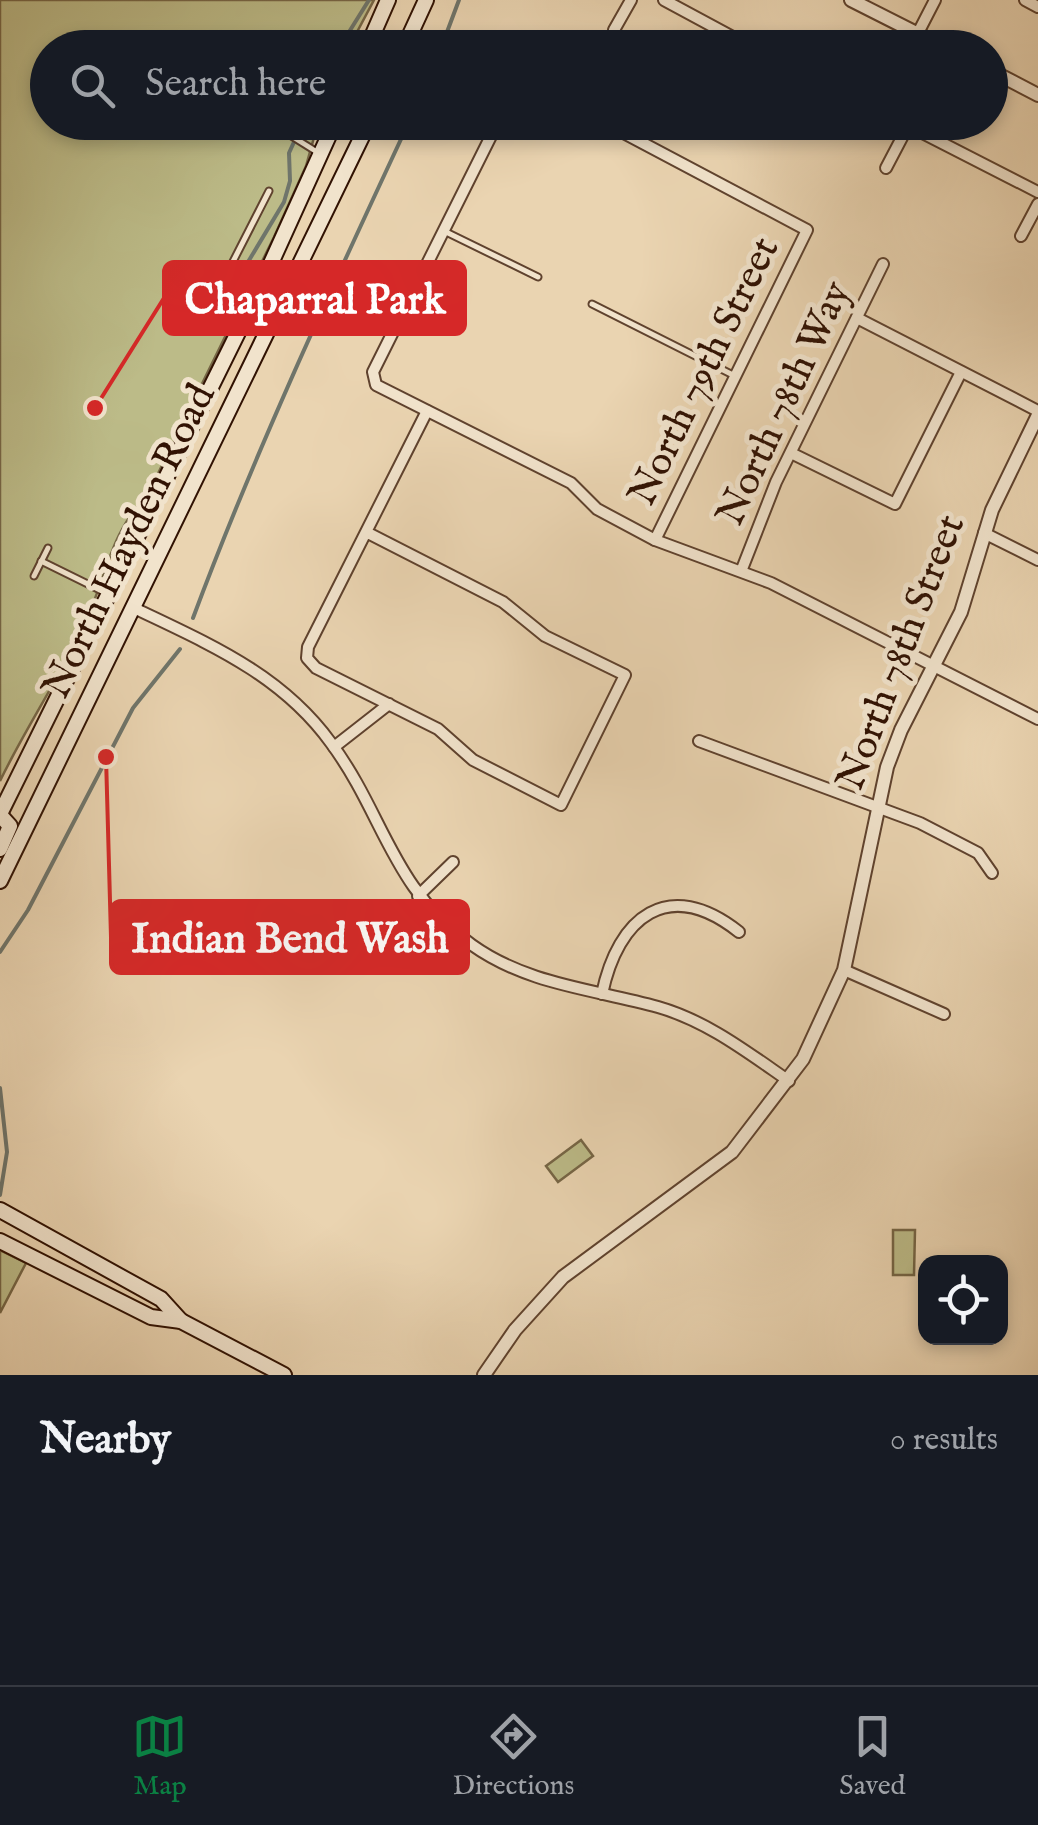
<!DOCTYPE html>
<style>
:root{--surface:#171b24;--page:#20242c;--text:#f1f3f6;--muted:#9ea1a6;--line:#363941;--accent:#0b8043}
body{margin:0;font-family:"IM FELL English",serif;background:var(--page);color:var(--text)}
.controls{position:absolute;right:30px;bottom:30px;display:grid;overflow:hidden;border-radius:20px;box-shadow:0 5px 15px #0003}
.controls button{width:90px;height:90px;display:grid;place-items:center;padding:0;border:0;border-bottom:2px solid var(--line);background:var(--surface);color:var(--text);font:50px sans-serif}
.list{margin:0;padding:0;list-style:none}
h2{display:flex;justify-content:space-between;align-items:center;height:130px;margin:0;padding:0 40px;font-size:42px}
h2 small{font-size:32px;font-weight:400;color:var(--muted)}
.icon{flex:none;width:55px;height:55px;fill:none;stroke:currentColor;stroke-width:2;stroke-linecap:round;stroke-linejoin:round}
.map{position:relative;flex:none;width:1038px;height:1375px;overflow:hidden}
.search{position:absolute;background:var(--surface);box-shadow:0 5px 15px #0003;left:30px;right:30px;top:30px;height:110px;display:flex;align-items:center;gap:25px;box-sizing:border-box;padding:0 35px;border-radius:55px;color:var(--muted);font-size:38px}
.sheet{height:310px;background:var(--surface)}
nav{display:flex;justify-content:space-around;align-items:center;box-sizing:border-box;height:140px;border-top:2px solid var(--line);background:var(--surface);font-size:28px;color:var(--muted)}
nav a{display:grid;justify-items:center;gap:5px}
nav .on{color:var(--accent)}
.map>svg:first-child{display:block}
.green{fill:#bcbb88;stroke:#766646;stroke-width:2.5}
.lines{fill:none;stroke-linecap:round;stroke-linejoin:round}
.stream{stroke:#6f756b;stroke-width:4}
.service-casing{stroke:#5f422e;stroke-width:9}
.minor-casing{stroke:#5f422e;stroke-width:14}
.tertiary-casing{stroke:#5f422e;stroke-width:16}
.secondary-casing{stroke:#311203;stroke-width:18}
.service{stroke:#f1e3cc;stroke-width:5}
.minor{stroke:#f1e3cc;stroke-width:10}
.tertiary{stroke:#f1e3cc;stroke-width:12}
.secondary{stroke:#f1e3cc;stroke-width:14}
.labels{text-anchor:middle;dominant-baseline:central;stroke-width:10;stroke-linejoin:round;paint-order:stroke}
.street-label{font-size:40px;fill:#311203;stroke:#f1e3cc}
.leader{fill:none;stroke:#d62828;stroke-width:4}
.callout-dot{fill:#d62828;stroke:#f1e3cc;stroke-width:4}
.callout{fill:#d62828;stroke:#d62828;stroke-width:4}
.callout-label{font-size:42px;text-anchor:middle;font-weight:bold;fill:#fff}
</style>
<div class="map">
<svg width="1038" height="1375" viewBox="0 0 1038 1375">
<rect width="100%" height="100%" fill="#ead4b1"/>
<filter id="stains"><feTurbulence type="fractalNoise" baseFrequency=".002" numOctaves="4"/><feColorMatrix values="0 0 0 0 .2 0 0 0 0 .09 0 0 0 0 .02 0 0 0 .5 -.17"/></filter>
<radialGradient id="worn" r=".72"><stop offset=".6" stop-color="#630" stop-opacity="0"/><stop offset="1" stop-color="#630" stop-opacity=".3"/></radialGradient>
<g class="green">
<path d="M0,0H374L349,47L48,48V122L318,123L306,166L274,237L146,498C112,529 106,576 88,616C63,673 27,725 0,781Z"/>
<polygon points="581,1140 593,1156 558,1182 546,1166"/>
<polygon points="893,1230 915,1230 914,1275 893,1275"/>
<polygon points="0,1250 26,1263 0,1313"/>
</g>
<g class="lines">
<g class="stream">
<polyline points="339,48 369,0"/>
<polyline points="441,48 459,0"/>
<polyline points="228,313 242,272 284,202 290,181 289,153 299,131"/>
<path d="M193,618C256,449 333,285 409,122"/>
<polyline points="0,952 28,910 133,708 180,649"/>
<polyline points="0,1088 7,1152 0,1195"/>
</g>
<defs>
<g id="service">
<polyline points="269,122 317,152"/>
<polyline points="446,232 538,277"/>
<polyline points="219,289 269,191"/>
<polyline points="592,304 733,375"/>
<polyline points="41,561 106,593"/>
<polyline points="34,576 48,548"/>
</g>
<g id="minor">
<polyline points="664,0 753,48"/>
<polyline points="1025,0 1038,7"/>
<polyline points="614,30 631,0"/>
<polyline points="918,33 935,0"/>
<polyline points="498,122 373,372 376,385 571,483 597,509 655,540 771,583 1038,719"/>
<polyline points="603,122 807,230 655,540"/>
<polyline points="901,122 1038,192"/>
<polyline points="886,168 908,126"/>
<polyline points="1021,236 1038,204"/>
<polyline points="857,318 1038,411"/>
<polyline points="791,453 895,504 961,372"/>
<polyline points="366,532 503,602 545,636 625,675 561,805 473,760 438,729 316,668 307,658 308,647 427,411"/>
<polyline points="984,533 1038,560"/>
<polyline points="742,569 776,482 883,264"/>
<path d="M134,608C209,644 281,674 331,743C385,816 391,888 472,945C528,985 594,989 658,1007C707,1021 747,1052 789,1081"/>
<polyline points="699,741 920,823 978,853 992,873"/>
<polyline points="334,747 389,704"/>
<polyline points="418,896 453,862"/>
<polyline points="844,970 944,1014"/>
<path d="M602,994C618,917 668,876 739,932"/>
</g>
<g id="tertiary">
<polyline points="851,0 946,48"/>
<polyline points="990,70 1038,95"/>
<polyline points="484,1375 515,1330 563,1277 732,1152 803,1059 844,970 887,767 901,730 961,612 992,510 1038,415"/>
</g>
<g id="secondary">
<polyline points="367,48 388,0"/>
<polyline points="404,48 426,0"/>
<polyline points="286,131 322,122"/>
<polyline points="0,814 258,292 335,122"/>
<polyline points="0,815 10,826 0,849"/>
<polyline points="0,881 369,122"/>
<polyline points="0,1210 161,1299 181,1321"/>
<polyline points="0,1241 151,1317 181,1321 284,1375"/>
</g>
</defs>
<use href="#service" class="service-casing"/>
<use href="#minor" class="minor-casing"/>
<use href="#tertiary" class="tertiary-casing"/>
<use href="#secondary" class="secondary-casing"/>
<use href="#service" class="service"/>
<use href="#minor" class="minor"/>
<use href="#tertiary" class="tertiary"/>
<use href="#secondary" class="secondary"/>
</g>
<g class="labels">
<g class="street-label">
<text transform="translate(705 372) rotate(-64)">North 79th Street</text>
<text transform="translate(785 404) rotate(-65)">North 78th Way</text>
<text transform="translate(130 542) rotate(-64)">North Hayden Road</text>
<text transform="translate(902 653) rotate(-69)">North 78th Street</text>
</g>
</g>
<path class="leader" d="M95 408L164 298M106 757L111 937"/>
<g class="callout-dot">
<circle cx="95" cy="408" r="10"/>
<circle cx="106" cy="757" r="10"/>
</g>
<g class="callout">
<rect x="164" y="262" width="301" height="72" rx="10"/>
<rect x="111" y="901" width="357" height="72" rx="10"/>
</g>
<g class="callout-label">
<text x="315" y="313">Chaparral Park</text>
<text x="290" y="952">Indian Bend Wash</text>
</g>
<rect width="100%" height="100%" filter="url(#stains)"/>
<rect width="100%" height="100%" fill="url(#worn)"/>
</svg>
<div class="controls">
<button><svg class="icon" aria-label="locate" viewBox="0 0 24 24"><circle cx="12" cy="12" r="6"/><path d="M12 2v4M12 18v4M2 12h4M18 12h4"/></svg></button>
</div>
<div class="search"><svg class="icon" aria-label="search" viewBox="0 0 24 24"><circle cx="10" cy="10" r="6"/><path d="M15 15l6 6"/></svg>Search here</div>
</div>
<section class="sheet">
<h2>Nearby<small>0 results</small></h2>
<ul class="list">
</ul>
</section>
<nav>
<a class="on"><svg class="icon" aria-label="map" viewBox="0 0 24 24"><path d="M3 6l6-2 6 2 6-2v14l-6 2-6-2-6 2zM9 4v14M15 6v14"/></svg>Map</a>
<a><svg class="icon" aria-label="directions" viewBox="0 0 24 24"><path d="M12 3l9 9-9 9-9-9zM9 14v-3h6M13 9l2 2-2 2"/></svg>Directions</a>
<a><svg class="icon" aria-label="saved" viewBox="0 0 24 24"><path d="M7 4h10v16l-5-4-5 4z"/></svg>Saved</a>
</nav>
